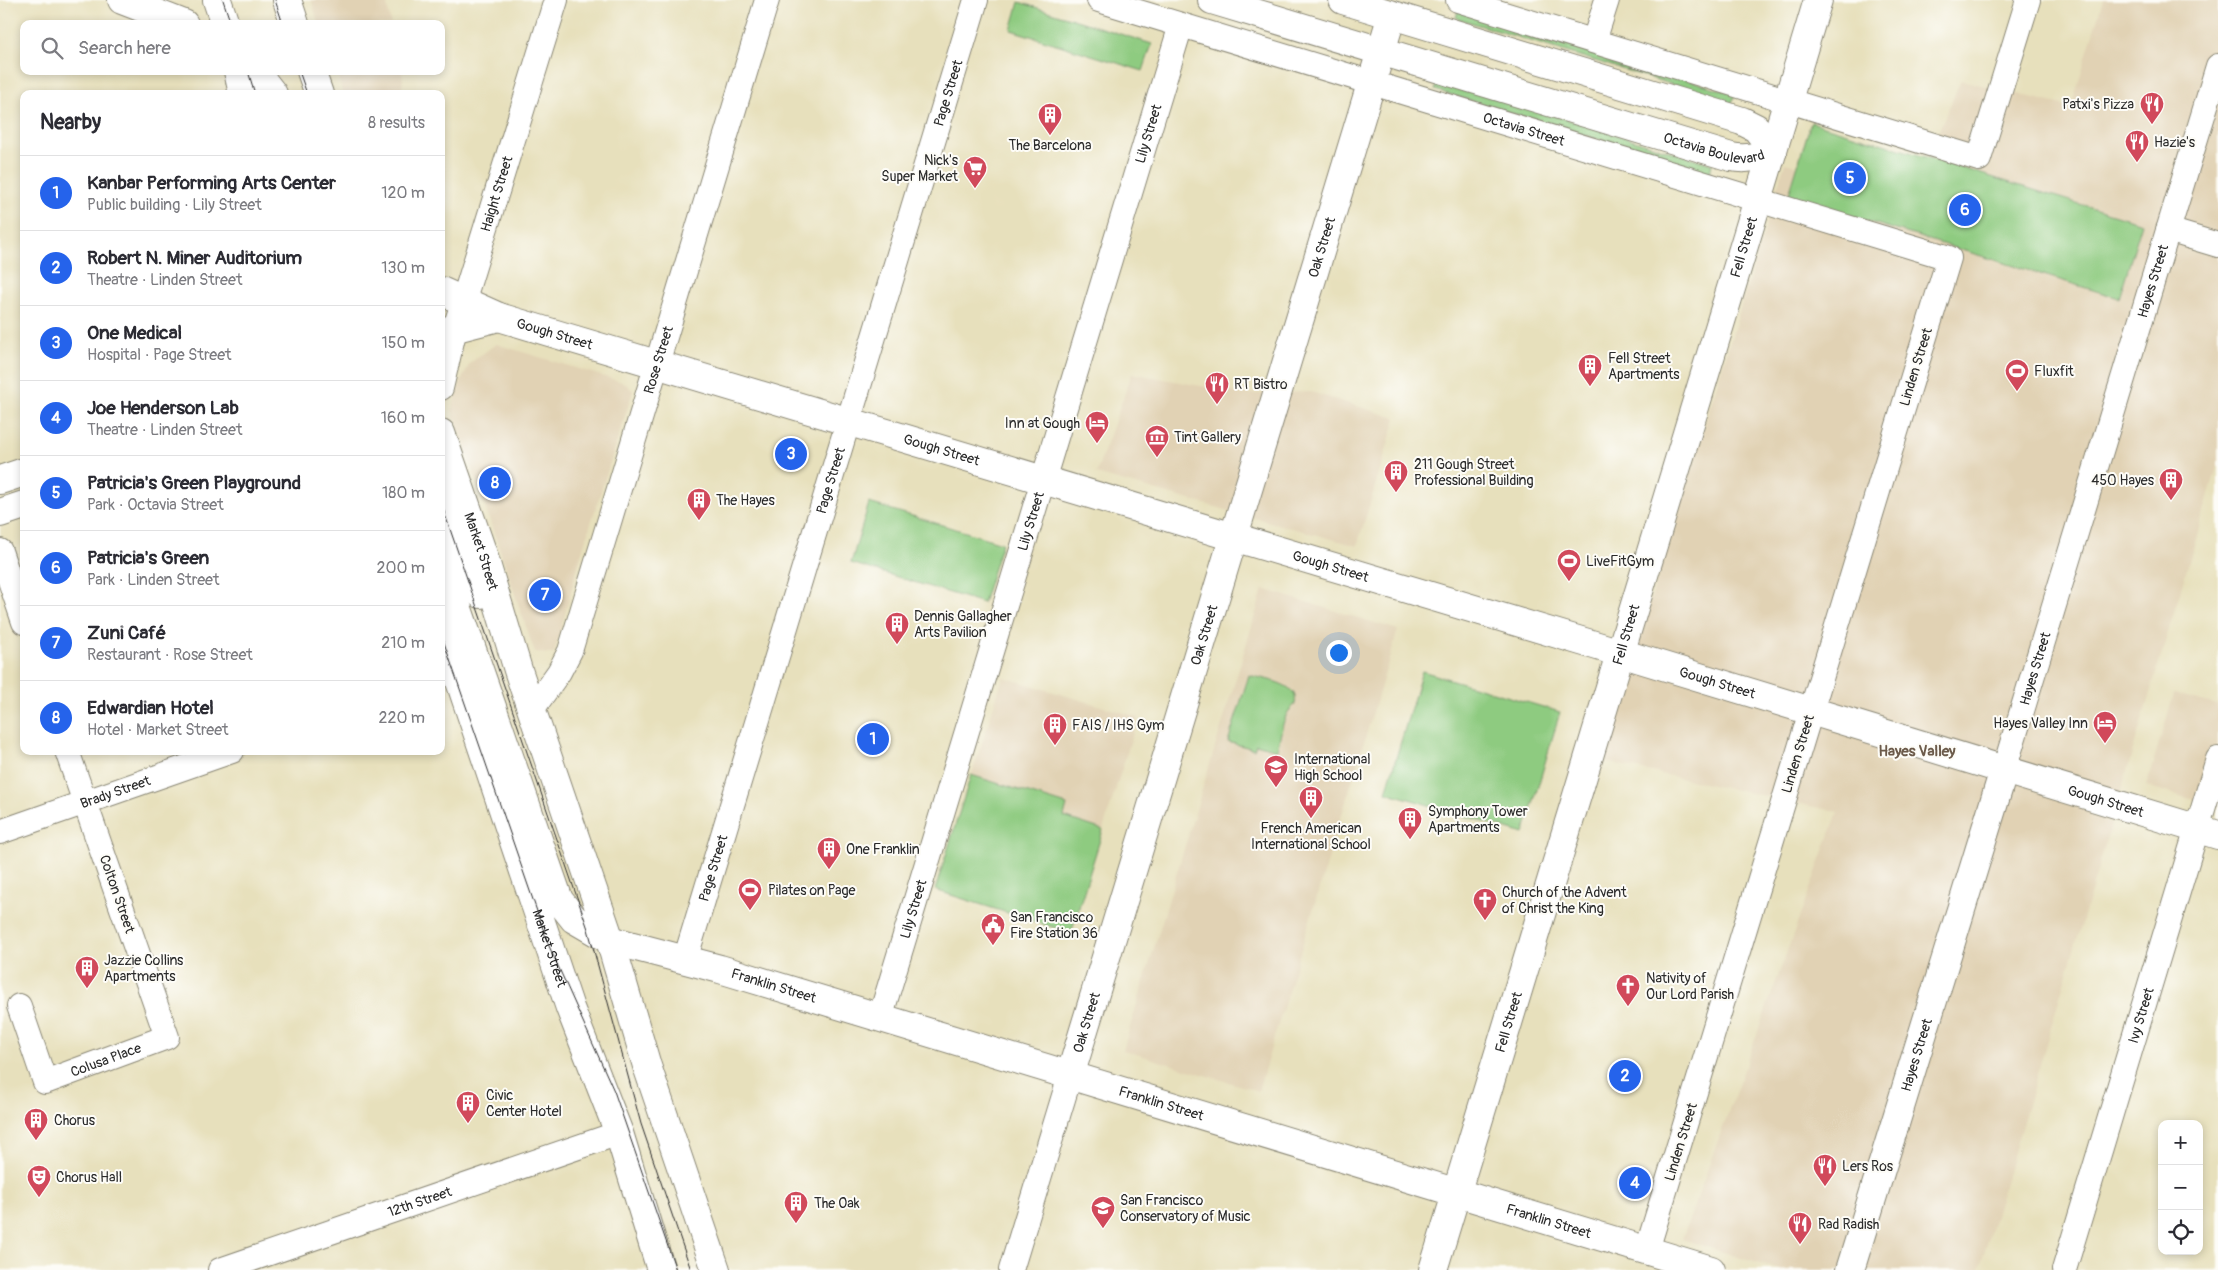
<!DOCTYPE html>
<meta charset="utf-8">
<style>
:root{--surface:#fff;--page:#f2f2f3;--text:#2b2b33;--muted:#7c7c81;--line:#e1e1e2;--accent:#2563eb}
body{margin:0;font-family:Pangolin,sans-serif;background:var(--page);color:var(--text)}
.controls{position:absolute;right:15px;bottom:15px;display:grid;overflow:hidden;border-radius:10px;box-shadow:0 2px 8px #0003}
.controls button{width:45px;height:45px;display:grid;place-items:center;padding:0;border:0;border-bottom:1px solid var(--line);background:var(--surface);color:var(--text);font:25px sans-serif}
.you{position:absolute;left:1338px;top:652px;width:18px;height:18px;margin:-12px;border:4px solid #fff;border-radius:50%;background:#1a73e8;box-shadow:0 0 0 8px #1a73e833}
.badge{display:grid;place-items:center;width:32px;height:32px;border-radius:50%;background:var(--accent);color:#fff;font-size:16px;font-weight:700}
.pin{position:absolute;translate:-50% -50%;border:2px solid #fff;box-shadow:0 1px 5px #0006}
.list{margin:0;padding:0;list-style:none}
h2{display:flex;justify-content:space-between;align-items:center;height:65px;margin:0;padding:0 20px;font-size:21px}
h2 small{font-size:16px;font-weight:400;color:var(--muted)}
.list li{display:grid;grid-template-columns:32px 1fr auto;gap:15px;align-items:center;box-sizing:border-box;height:75px;padding:0 20px;border-top:1px solid var(--line)}
.list b{display:block;font-size:19px;white-space:nowrap}
.list p{margin:0;font-size:16px;white-space:nowrap;color:var(--muted)}
.list em{font-size:16px;font-style:normal;color:var(--muted)}
.icon{flex:none;width:28px;height:28px;fill:none;stroke:currentColor;stroke-width:2;stroke-linecap:round;stroke-linejoin:round}
.map{position:relative;flex:none;width:2218px;height:1270px;overflow:hidden}
.search{position:absolute;background:var(--surface);box-shadow:0 2px 8px #0003;left:20px;top:20px;width:425px;height:55px;display:flex;align-items:center;gap:12px;box-sizing:border-box;padding:0 18px;border-radius:10px;color:var(--muted);font-size:19px}
.panel{position:absolute;background:var(--surface);box-shadow:0 2px 8px #0003;left:20px;top:90px;width:425px;height:665px;border-radius:10px}
.map>svg:first-child{display:block}
.built{fill:#e1d2b4}
.green{fill:#8ecb80;stroke:#5c7b56}
.lines{fill:none;stroke-linecap:round;stroke-linejoin:round}
.street-casing{stroke:#898674;stroke-width:26}
.secondary-casing{stroke:#898674;stroke-width:30}
.primary-casing{stroke:#898674;stroke-width:30}
.street{stroke:#fff;stroke-width:24}
.secondary{stroke:#fff;stroke-width:28}
.primary{stroke:#fff;stroke-width:28}
.tram{stroke:#2b2b2b;stroke-width:1}
.labels{text-anchor:middle;dominant-baseline:central;stroke-width:4;stroke-linejoin:round;paint-order:stroke}
.street-label{font-size:14px;fill:#2b2b2b;stroke:#fdfcf7}
.poi-label{font-size:14px;fill:#2b2b2b;stroke:#fdfcf7;text-anchor:start}
.neighbourhood-label{font-size:15px;font-weight:bold;fill:#6c5b4b;stroke:#fdfcf7}
</style>
<div class="map">
<svg width="2218" height="1270" viewBox="0 0 2218 1270">
<rect width="100%" height="100%" fill="#fdfcf7"/>
<filter id="ink" filterUnits="userSpaceOnUse"><feTurbulence type="fractalNoise" baseFrequency=".02" numOctaves="2"/><feDisplacementMap in="SourceGraphic" scale="10" xChannelSelector="R" yChannelSelector="G"/><feConvolveMatrix kernelMatrix="1 2 1 2 8 2 1 2 1" color-interpolation-filters="sRGB"/></filter>
<filter id="wash" filterUnits="userSpaceOnUse"><feTurbulence type="fractalNoise" baseFrequency=".0096" numOctaves="4" result="noise"/><feDisplacementMap in="SourceGraphic" scale="20" xChannelSelector="R" yChannelSelector="G"/><feGaussianBlur stdDeviation="1.12" result="paint"/><feColorMatrix in="noise" values="0 0 0 0 0 0 0 0 0 0 0 0 0 0 0 0 0 1.4 0 .05"/><feComposite in="paint" operator="in"/></filter>
<g filter="url(#wash)">
<rect width="100%" height="100%" fill="#e7e0bc"/>
<g class="built">
<polygon points="311,0 386,0 391,24 319,24"/>
<polygon points="2103,0 2218,0 2218,464 1979,1270 1779,1270 1682,1239 1838,812 1601,761 1785,163 1910,196 1961,80 2071,107"/>
<polygon points="336,71 402,71 403,80 401,94 343,94"/>
<polygon points="496,344 625,383 633,391 583,548 554,654 535,653 452,410 460,383 470,363"/>
<polygon points="1132,373 1243,394 1311,392 1396,418 1357,546 1096,474"/>
<polygon points="1263,589 1398,630 1258,1091 1123,1050"/>
<polygon points="1003,677 1138,717 1071,933 935,890"/>
<polygon points="2174,694 2218,705 2218,807 2146,786"/>
</g>
<g class="green">
<polygon points="1019,2 1152,44 1143,71 1011,30"/>
<polygon points="1458,10 1735,94 1732,103 1456,18"/>
<polygon points="1438,80 1712,164 1710,173 1435,90"/>
<polygon points="1811,122 2142,223 2119,298 1788,197"/>
<polygon points="869,503 1002,543 983,603 851,563"/>
<polygon points="1422,671 1560,712 1524,834 1386,792"/>
<path d="M1249,675C1262,679 1300,683 1295,703C1294,707 1291,708 1288,712C1282,722 1280,739 1277,750L1256,744L1254,749L1228,742Z"/>
<polygon points="971,775 1067,805 1064,817 1103,830 1071,933 935,890"/>
</g>
</g>
<g filter="url(#ink)">
<g class="lines">
<defs>
<g id="street">
<path id="s1" d="M1099,0L1949,258L1647,1250"/>
<polyline points="1458,0 1979,159 2028,0"/>
<polyline points="1594,41 1607,0"/>
<polyline points="2168,230 2218,245"/>
<path id="s2" d="M441,388L455,328L556,0"/>
<polyline points="0,551 24,622"/>
<path id="s3" d="M531,711L559,672L570,651L767,0"/>
<path id="s4" d="M2004,770L2218,66"/>
<path id="s5" d="M0,832L232,751"/>
<path id="s6" d="M685,960L976,0"/>
<path id="s7" d="M19,1006L45,1082L167,1037L67,751"/>
<path id="s8" d="M880,1018L1181,25"/>
<path id="s9" d="M220,1270L619,1133"/>
<polyline points="1011,1270 1070,1076"/>
<path id="s10" d="M2064,1270L2218,759"/>
</g>
<g id="secondary">
<polyline points="122,0 184,24"/>
<path id="s11" d="M441,332L499,317L1591,644L2218,835"/>
<polyline points="0,480 24,472"/>
<polyline points="0,513 24,505"/>
<path id="s12" d="M610,940L720,969L1711,1270"/>
<path id="s13" d="M1070,1076L1392,15"/>
<path id="s14" d="M1433,1270L1773,150"/>
<path id="s15" d="M1850,1270L2004,770"/>
</g>
<g id="primary">
<polyline points="217,0 225,24"/>
<polyline points="287,0 295,24"/>
<path id="s16" d="M1212,0L1731,157C1747,160 1758,157 1773,150"/>
<polyline points="1343,0 1742,121 1756,128 1773,150"/>
<polyline points="238,71 243,94"/>
<polyline points="255,71 273,94"/>
<polyline points="311,71 319,94"/>
<polyline points="1773,150 1818,0"/>
<polyline points="441,291 499,317"/>
<path id="s17" d="M441,433L484,557L518,670L610,940L647,1066L716,1270"/>
<polyline points="441,494 462,555 481,594"/>
<polyline points="441,560 559,900 574,919 610,940"/>
<path id="s18" d="M441,625L570,1008L619,1133L661,1270"/>
</g>
</defs>
<use href="#street" class="street-casing"/>
<use href="#secondary" class="secondary-casing"/>
<use href="#primary" class="primary-casing"/>
<use href="#street" class="street"/>
<use href="#secondary" class="secondary"/>
<use href="#primary" class="primary"/>
<g class="tram">
<polyline points="223,0 231,24"/>
<polyline points="275,0 283,24"/>
<polyline points="248,71 255,94"/>
<polyline points="299,71 307,94"/>
<polyline points="441,503 588,929 641,1124 691,1270"/>
<polyline points="441,634 549,946 614,1091 676,1270"/>
</g>
</g>
</g>
<defs>
<symbol id="restaurant-pin" viewBox="-11 -11 22 30"><path d="M0 17L-7.5 6A9.5 9.5 0 1 1 7.5 6Z" fill="#d1495b" stroke="#fdfcf7"/><path d="M-5-6h1v4h1v-4h1v4h1v-4h1v5L-1.5 .5V6h-2V.5L-5-1ZM5-6V6H3V1.5H1.5Q1.5-4 5-6Z" fill="#fff"/></symbol>
<symbol id="building-pin" viewBox="-11 -11 22 30"><path d="M0 17L-7.5 6A9.5 9.5 0 1 1 7.5 6Z" fill="#d1495b" stroke="#fdfcf7"/><path d="M-4-6H4V6H1V3H-1V6H-4ZM-2.5-4.3h1.7v1.8h-1.7ZM.8-4.3h1.7v1.8H.8ZM-2.5-1h1.7V.8h-1.7ZM.8-1h1.7V.8H.8Z" fill="#fff"/></symbol>
<symbol id="supermarket-pin" viewBox="-11 -11 22 30"><path d="M0 17L-7.5 6A9.5 9.5 0 1 1 7.5 6Z" fill="#d1495b" stroke="#fdfcf7"/><path d="M-6-5.5h2.5l.6 2H6L4.5 2H-2.5L-4.4-4H-6ZM-1.5 3.2a1.3 1.3 0 1 0 .1 0ZM3 3.2a1.3 1.3 0 1 0 .1 0Z" fill="#fff"/></symbol>
<symbol id="stadium-pin" viewBox="-11 -11 22 30"><path d="M0 17L-7.5 6A9.5 9.5 0 1 1 7.5 6Z" fill="#d1495b" stroke="#fdfcf7"/><path d="M0-5a6.5 5 0 1 0 0 10a6.5 5 0 1 0 0-10ZM-3.5-1.8h7v3.6h-7Z" fill="#fff"/></symbol>
<symbol id="hotel-pin" viewBox="-11 -11 22 30"><path d="M0 17L-7.5 6A9.5 9.5 0 1 1 7.5 6Z" fill="#d1495b" stroke="#fdfcf7"/><path d="M-6-4.5h1.5V1H6V5H4.5V3h-9V5H-6ZM-4 0a1.8 1.8 0 1 1 3.6 0ZM.5 0V-2.5h3Q6-2.5 6 0Z" fill="#fff"/></symbol>
<symbol id="museum-pin" viewBox="-11 -11 22 30"><path d="M0 17L-7.5 6A9.5 9.5 0 1 1 7.5 6Z" fill="#d1495b" stroke="#fdfcf7"/><path d="M0-6L6-3V-2H-6V-3ZM-5-1h2V3h-2ZM-1-1h2V3h-2ZM3-1h2V3H3ZM-6 4H6V6H-6Z" fill="#fff"/></symbol>
<symbol id="school-pin" viewBox="-11 -11 22 30"><path d="M0 17L-7.5 6A9.5 9.5 0 1 1 7.5 6Z" fill="#d1495b" stroke="#fdfcf7"/><path d="M0-5L7-2L0 1L-7-2ZM-4 1L0 2.5L4 1V4Q0 6-4 4Z" fill="#fff"/></symbol>
<symbol id="church-pin" viewBox="-11 -11 22 30"><path d="M0 17L-7.5 6A9.5 9.5 0 1 1 7.5 6Z" fill="#d1495b" stroke="#fdfcf7"/><path d="M-1.2-6h2.4v3.5h3.3v2.4h-3.3V6h-2.4V-.1h-3.3v-2.4h3.3Z" fill="#fff"/></symbol>
<symbol id="civic-pin" viewBox="-11 -11 22 30"><path d="M0 17L-7.5 6A9.5 9.5 0 1 1 7.5 6Z" fill="#d1495b" stroke="#fdfcf7"/><path d="M-.6-6.5H3V-4.5H.6V-3L4-1V1h2V6H-6V1h2V-1L-.6-3ZM-1.2 2.5V6h2.4V2.5Z" fill="#fff"/></symbol>
<symbol id="theatre-pin" viewBox="-11 -11 22 30"><path d="M0 17L-7.5 6A9.5 9.5 0 1 1 7.5 6Z" fill="#d1495b" stroke="#fdfcf7"/><path d="M-5-5.5Q0-4 5-5.5V0Q5 5 0 6Q-5 5-5 0ZM-3.3-2.5H-1v1.5H-3.3ZM1-2.5H3.3v1.5H1ZM-2.8 1Q0 5.5 2.8 1Z" fill="#fff"/></symbol>
</defs>
<g fill-rule="evenodd">
<use href="#restaurant-pin" x="2138" y="90" width="28" height="38"/>
<use href="#building-pin" x="1036" y="101" width="28" height="38"/>
<use href="#restaurant-pin" x="2123" y="128" width="28" height="38"/>
<use href="#supermarket-pin" x="961" y="154" width="28" height="38"/>
<use href="#building-pin" x="1576" y="352" width="28" height="38"/>
<use href="#stadium-pin" x="2003" y="357" width="28" height="38"/>
<use href="#restaurant-pin" x="1203" y="370" width="28" height="38"/>
<use href="#hotel-pin" x="1083" y="409" width="28" height="38"/>
<use href="#museum-pin" x="1143" y="423" width="28" height="38"/>
<use href="#building-pin" x="1382" y="458" width="28" height="38"/>
<use href="#building-pin" x="2157" y="466" width="28" height="38"/>
<use href="#building-pin" x="685" y="486" width="28" height="38"/>
<use href="#stadium-pin" x="1555" y="547" width="28" height="38"/>
<use href="#building-pin" x="883" y="610" width="28" height="38"/>
<use href="#hotel-pin" x="2091" y="709" width="28" height="38"/>
<use href="#building-pin" x="1041" y="711" width="28" height="38"/>
<use href="#school-pin" x="1262" y="753" width="28" height="38"/>
<use href="#building-pin" x="1297" y="784" width="28" height="38"/>
<use href="#building-pin" x="1396" y="805" width="28" height="38"/>
<use href="#building-pin" x="815" y="835" width="28" height="38"/>
<use href="#stadium-pin" x="736" y="876" width="28" height="38"/>
<use href="#church-pin" x="1471" y="886" width="28" height="38"/>
<use href="#civic-pin" x="979" y="911" width="28" height="38"/>
<use href="#building-pin" x="73" y="954" width="28" height="38"/>
<use href="#church-pin" x="1614" y="972" width="28" height="38"/>
<use href="#building-pin" x="454" y="1089" width="28" height="38"/>
<use href="#building-pin" x="22" y="1106" width="28" height="38"/>
<use href="#restaurant-pin" x="1811" y="1152" width="28" height="38"/>
<use href="#theatre-pin" x="25" y="1163" width="28" height="38"/>
<use href="#building-pin" x="782" y="1189" width="28" height="38"/>
<use href="#school-pin" x="1089" y="1194" width="28" height="38"/>
<use href="#restaurant-pin" x="1786" y="1210" width="28" height="38"/>
</g>
<g class="labels">
<g class="street-label">
<text stroke="none"><textPath href="#s6" startOffset="906">Page Street</textPath></text>
<text stroke="none"><textPath href="#s1" startOffset="444">Octavia Street</textPath></text>
<text stroke="none"><textPath href="#s8" startOffset="924">Lily Street</textPath></text>
<text stroke="none"><textPath href="#s16" startOffset="524">Octavia Boulevard</textPath></text>
<text stroke="none"><textPath href="#s2" startOffset="202">Haight Street</textPath></text>
<text stroke="none"><textPath href="#s13" startOffset="866">Oak Street</textPath></text>
<text stroke="none"><textPath href="#s14" startOffset="1069">Fell Street</textPath></text>
<text stroke="none"><textPath href="#s4" startOffset="511">Hayes Street</textPath></text>
<text stroke="none"><textPath href="#s11" startOffset="118">Gough Street</textPath></text>
<text stroke="none"><textPath href="#s3" startOffset="376">Rose Street</textPath></text>
<text transform="translate(1916 367) rotate(-73)">Linden Street</text>
<text stroke="none"><textPath href="#s11" startOffset="522">Gough Street</textPath></text>
<text stroke="none"><textPath href="#s6" startOffset="501">Page Street</textPath></text>
<text stroke="none"><textPath href="#s8" startOffset="519">Lily Street</textPath></text>
<text stroke="none"><textPath href="#s17" startOffset="125">Market Street</textPath></text>
<text stroke="none"><textPath href="#s11" startOffset="928">Gough Street</textPath></text>
<text stroke="none"><textPath href="#s13" startOffset="461">Oak Street</textPath></text>
<text stroke="none"><textPath href="#s14" startOffset="664">Fell Street</textPath></text>
<text stroke="none"><textPath href="#s4" startOffset="106">Hayes Street</textPath></text>
<text stroke="none"><textPath href="#s11" startOffset="1332">Gough Street</textPath></text>
<text transform="translate(1798 754) rotate(-73)">Linden Street</text>
<text stroke="none"><textPath href="#s5" startOffset="122">Brady Street</textPath></text>
<text stroke="none"><textPath href="#s11" startOffset="1738">Gough Street</textPath></text>
<text stroke="none"><textPath href="#s6" startOffset="96">Page Street</textPath></text>
<text transform="translate(117 894) rotate(71)">Colton Street</text>
<text stroke="none"><textPath href="#s8" startOffset="114">Lily Street</textPath></text>
<text stroke="none"><textPath href="#s18" startOffset="341">Market Street</textPath></text>
<text stroke="none"><textPath href="#s12" startOffset="170">Franklin Street</textPath></text>
<text stroke="none"><textPath href="#s10" startOffset="266">Ivy Street</textPath></text>
<text stroke="none"><textPath href="#s13" startOffset="56">Oak Street</textPath></text>
<text stroke="none"><textPath href="#s14" startOffset="259">Fell Street</textPath></text>
<text stroke="none"><textPath href="#s15" startOffset="225">Hayes Street</textPath></text>
<text stroke="none"><textPath href="#s7" startOffset="145">Colusa Place</textPath></text>
<text stroke="none"><textPath href="#s12" startOffset="575">Franklin Street</textPath></text>
<text transform="translate(1681 1142) rotate(-73)">Linden Street</text>
<text stroke="none"><textPath href="#s9" startOffset="211">12th Street</textPath></text>
<text stroke="none"><textPath href="#s12" startOffset="980">Franklin Street</textPath></text>
</g>
<g class="poi-label">
<text x="2134" y="104" text-anchor="end">Patxi's Pizza</text>
<text x="2154" y="142">Hazie's</text>
<text x="1050" y="145" text-anchor="middle">The Barcelona</text>
<text x="958" y="160" text-anchor="end">Nick's<tspan x="958" dy="16">Super Market</tspan></text>
<text x="1608" y="358">Fell Street<tspan x="1608" dy="16">Apartments</tspan></text>
<text x="2034" y="371">Fluxfit</text>
<text x="1234" y="384">RT Bistro</text>
<text x="1080" y="423" text-anchor="end">Inn at Gough</text>
<text x="1174" y="437">Tint Gallery</text>
<text x="1414" y="464">211 Gough Street<tspan x="1414" dy="16">Professional Building</tspan></text>
<text x="2154" y="480" text-anchor="end">450 Hayes</text>
<text x="716" y="500">The Hayes</text>
<text x="1586" y="561">LiveFitGym</text>
<text x="914" y="616">Dennis Gallagher<tspan x="914" dy="16">Arts Pavilion</tspan></text>
<text x="2088" y="723" text-anchor="end">Hayes Valley Inn</text>
<text x="1072" y="725">FAIS / IHS Gym</text>
<text x="1294" y="759">International<tspan x="1294" dy="16">High School</tspan></text>
<text x="1428" y="811">Symphony Tower<tspan x="1428" dy="16">Apartments</tspan></text>
<text x="1311" y="828" text-anchor="middle">French American<tspan x="1311" dy="16">International School</tspan></text>
<text x="846" y="849">One Franklin</text>
<text x="768" y="890">Pilates on Page</text>
<text x="1502" y="892">Church of the Advent<tspan x="1502" dy="16">of Christ the King</tspan></text>
<text x="1010" y="917">San Francisco<tspan x="1010" dy="16">Fire Station 36</tspan></text>
<text x="104" y="960">Jazzie Collins<tspan x="104" dy="16">Apartments</tspan></text>
<text x="1646" y="978">Nativity of<tspan x="1646" dy="16">Our Lord Parish</tspan></text>
<text x="486" y="1095">Civic<tspan x="486" dy="16">Center Hotel</tspan></text>
<text x="54" y="1120">Chorus</text>
<text x="1842" y="1166">Lers Ros</text>
<text x="56" y="1177">Chorus Hall</text>
<text x="1120" y="1200">San Francisco<tspan x="1120" dy="16">Conservatory of Music</tspan></text>
<text x="814" y="1203">The Oak</text>
<text x="1818" y="1224">Rad Radish</text>
</g>
<g class="neighbourhood-label">
<text x="1917" y="751">Hayes Valley</text>
</g>
</g>
</svg>
<div class="controls">
<button>+</button>
<button>−</button>
<button><svg class="icon" aria-label="locate" viewBox="0 0 24 24"><circle cx="12" cy="12" r="6"/><path d="M12 2v4M12 18v4M2 12h4M18 12h4"/></svg></button>
</div>
<div class="you"></div>
<div class="pin badge" style="left:873px;top:739px">1</div>
<div class="pin badge" style="left:1625px;top:1076px">2</div>
<div class="pin badge" style="left:791px;top:454px">3</div>
<div class="pin badge" style="left:1635px;top:1183px">4</div>
<div class="pin badge" style="left:1850px;top:178px">5</div>
<div class="pin badge" style="left:1965px;top:210px">6</div>
<div class="pin badge" style="left:545px;top:595px">7</div>
<div class="pin badge" style="left:495px;top:483px">8</div>
<div class="search"><svg class="icon" aria-label="search" viewBox="0 0 24 24"><circle cx="10" cy="10" r="6"/><path d="M15 15l6 6"/></svg>Search here</div>
<section class="panel">
<h2>Nearby<small>8 results</small></h2>
<ul class="list">
<li><span class="badge">1</span><div><b>Kanbar Performing Arts Center</b><p>Public building · Lily Street</p></div><em>120 m</em></li>
<li><span class="badge">2</span><div><b>Robert N. Miner Auditorium</b><p>Theatre · Linden Street</p></div><em>130 m</em></li>
<li><span class="badge">3</span><div><b>One Medical</b><p>Hospital · Page Street</p></div><em>150 m</em></li>
<li><span class="badge">4</span><div><b>Joe Henderson Lab</b><p>Theatre · Linden Street</p></div><em>160 m</em></li>
<li><span class="badge">5</span><div><b>Patricia's Green Playground</b><p>Park · Octavia Street</p></div><em>180 m</em></li>
<li><span class="badge">6</span><div><b>Patricia's Green</b><p>Park · Linden Street</p></div><em>200 m</em></li>
<li><span class="badge">7</span><div><b>Zuni Café</b><p>Restaurant · Rose Street</p></div><em>210 m</em></li>
<li><span class="badge">8</span><div><b>Edwardian Hotel</b><p>Hotel · Market Street</p></div><em>220 m</em></li>
</ul>
</section>
</div>
